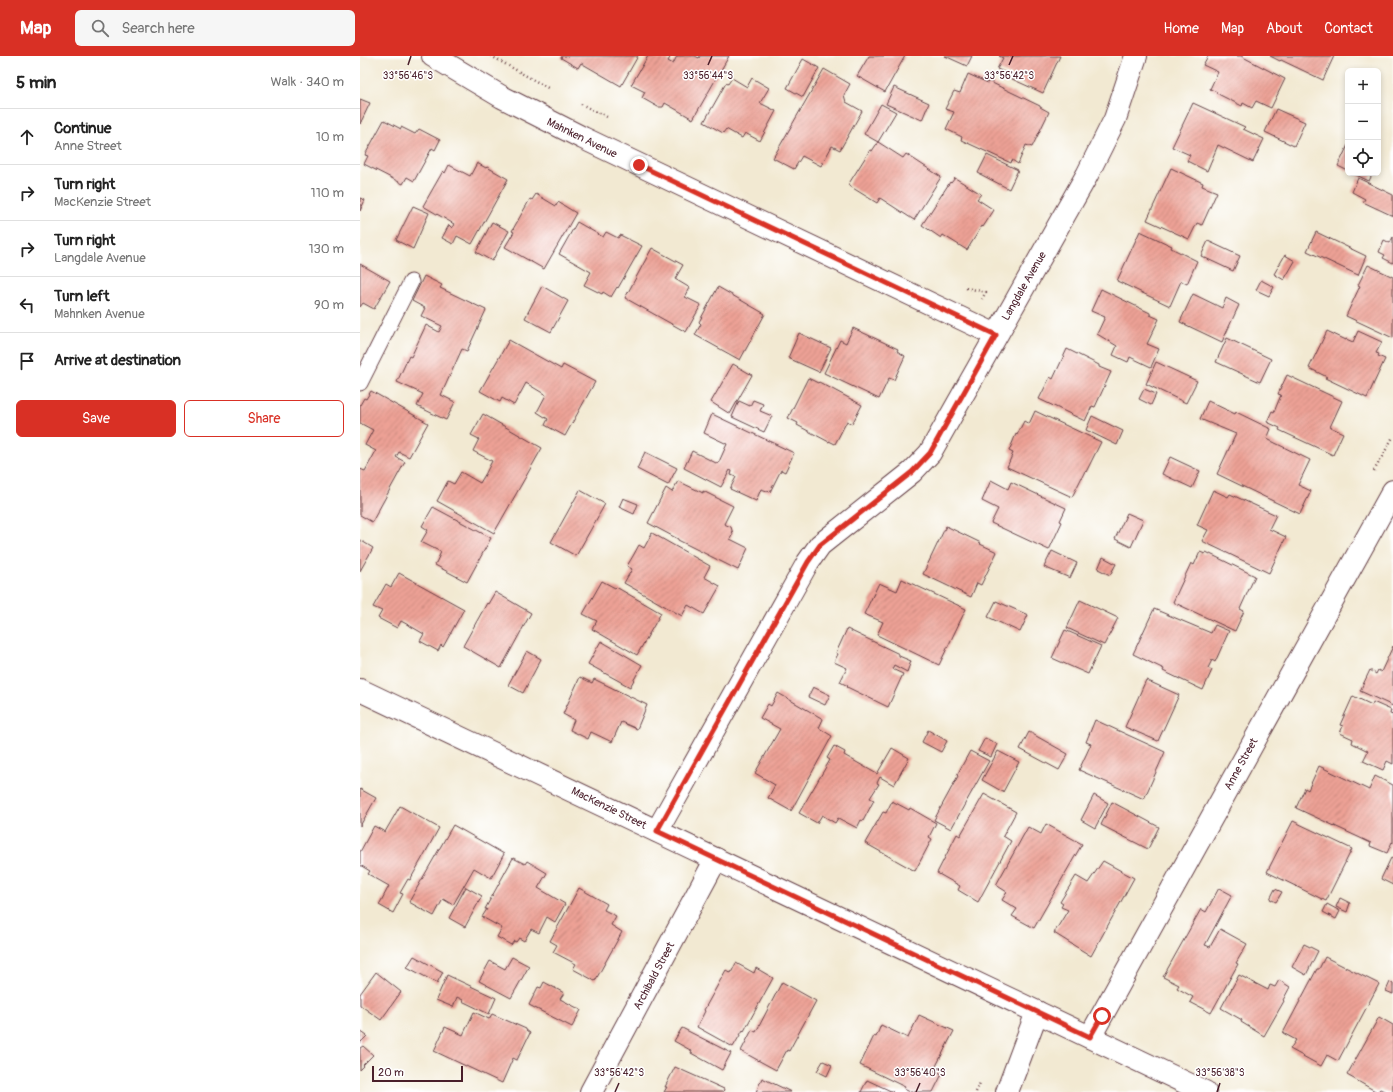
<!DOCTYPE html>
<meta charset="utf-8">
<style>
:root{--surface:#fff;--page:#f6f6f6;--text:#222;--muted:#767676;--line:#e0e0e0;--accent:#d93025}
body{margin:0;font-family:Pangolin,sans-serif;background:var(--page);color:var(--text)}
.controls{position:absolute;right:12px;top:12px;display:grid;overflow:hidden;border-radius:6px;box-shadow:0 2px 6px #0003}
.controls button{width:36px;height:36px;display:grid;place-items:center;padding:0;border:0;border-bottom:1px solid var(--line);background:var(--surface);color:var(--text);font:20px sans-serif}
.scale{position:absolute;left:12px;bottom:10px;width:91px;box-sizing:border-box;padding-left:4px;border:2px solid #4a1f2b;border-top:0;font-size:11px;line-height:14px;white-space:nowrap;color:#4a1f2b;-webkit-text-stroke:3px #fff;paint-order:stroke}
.stop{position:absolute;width:12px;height:12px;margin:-9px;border:3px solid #d93025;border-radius:50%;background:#fff}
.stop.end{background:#d93025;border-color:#fff;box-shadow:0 1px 4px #0008}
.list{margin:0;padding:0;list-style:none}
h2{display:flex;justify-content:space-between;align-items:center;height:52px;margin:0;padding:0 16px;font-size:17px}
h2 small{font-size:13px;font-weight:400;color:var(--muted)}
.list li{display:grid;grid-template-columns:26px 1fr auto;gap:12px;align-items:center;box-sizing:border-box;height:56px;padding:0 16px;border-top:1px solid var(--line)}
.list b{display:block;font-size:15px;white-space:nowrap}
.list p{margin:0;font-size:13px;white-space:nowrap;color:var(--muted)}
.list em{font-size:13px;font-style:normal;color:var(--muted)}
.actions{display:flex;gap:8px;padding:12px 16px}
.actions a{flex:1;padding:9px 0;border:1px solid var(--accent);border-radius:6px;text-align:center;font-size:14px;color:var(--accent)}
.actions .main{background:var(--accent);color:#fff}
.icon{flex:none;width:22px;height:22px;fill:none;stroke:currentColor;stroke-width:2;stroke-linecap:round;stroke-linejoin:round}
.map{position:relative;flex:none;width:1033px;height:1036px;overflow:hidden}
header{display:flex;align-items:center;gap:24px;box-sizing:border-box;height:56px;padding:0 20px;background:var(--accent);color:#fff}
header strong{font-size:19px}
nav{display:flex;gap:22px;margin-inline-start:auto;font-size:14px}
.search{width:280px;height:36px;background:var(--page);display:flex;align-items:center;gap:10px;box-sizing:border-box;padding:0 14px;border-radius:6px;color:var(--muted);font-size:15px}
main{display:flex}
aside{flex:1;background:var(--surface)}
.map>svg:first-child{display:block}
.building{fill:url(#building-hatch)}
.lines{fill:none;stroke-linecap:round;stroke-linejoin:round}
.service-casing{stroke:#633d44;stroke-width:17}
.minor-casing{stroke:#633d44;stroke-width:24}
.path{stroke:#633d44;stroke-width:2.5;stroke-dasharray:1 3;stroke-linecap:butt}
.service{stroke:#fff;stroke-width:15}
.minor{stroke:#fff;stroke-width:22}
.route{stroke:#d93025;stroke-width:5}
.ticks{fill:none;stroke:#4a1f2b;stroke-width:1.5}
.labels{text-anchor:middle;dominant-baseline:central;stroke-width:3;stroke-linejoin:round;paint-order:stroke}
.street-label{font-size:11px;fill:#4a1f2b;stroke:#fff}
.ticks-label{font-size:10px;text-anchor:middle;fill:#4a1f2b;stroke:#fff;stroke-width:3;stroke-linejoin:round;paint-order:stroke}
</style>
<header>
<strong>Map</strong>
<div class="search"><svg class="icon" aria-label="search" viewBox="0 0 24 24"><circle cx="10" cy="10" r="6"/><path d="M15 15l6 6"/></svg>Search here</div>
<nav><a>Home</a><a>Map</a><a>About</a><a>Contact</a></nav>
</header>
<main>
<aside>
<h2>5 min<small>Walk · 340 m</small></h2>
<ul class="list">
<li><svg class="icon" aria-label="ahead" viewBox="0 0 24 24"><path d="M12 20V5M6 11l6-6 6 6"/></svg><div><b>Continue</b><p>Anne Street</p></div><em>10 m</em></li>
<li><svg class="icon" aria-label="right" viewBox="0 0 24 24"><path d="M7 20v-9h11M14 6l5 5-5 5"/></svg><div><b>Turn right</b><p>MacKenzie Street</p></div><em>110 m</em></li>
<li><svg class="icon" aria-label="right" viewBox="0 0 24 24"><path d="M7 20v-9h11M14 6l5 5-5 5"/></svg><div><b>Turn right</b><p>Langdale Avenue</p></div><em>130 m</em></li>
<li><svg class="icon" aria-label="left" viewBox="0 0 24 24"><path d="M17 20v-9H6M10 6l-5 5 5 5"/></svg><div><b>Turn left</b><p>Mahnken Avenue</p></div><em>90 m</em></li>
<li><svg class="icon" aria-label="arrive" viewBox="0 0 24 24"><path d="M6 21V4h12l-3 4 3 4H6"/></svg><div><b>Arrive at destination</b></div></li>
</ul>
<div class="actions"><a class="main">Save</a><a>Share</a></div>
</aside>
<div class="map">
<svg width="1033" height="1036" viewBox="0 0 1033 1036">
<defs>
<pattern id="building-hatch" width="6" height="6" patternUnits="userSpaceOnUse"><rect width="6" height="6" fill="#eda195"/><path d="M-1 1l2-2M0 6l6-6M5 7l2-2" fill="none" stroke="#c2837a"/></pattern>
</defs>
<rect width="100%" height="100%" fill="#fff"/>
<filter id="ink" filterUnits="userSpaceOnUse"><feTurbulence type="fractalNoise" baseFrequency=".025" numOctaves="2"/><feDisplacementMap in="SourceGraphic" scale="8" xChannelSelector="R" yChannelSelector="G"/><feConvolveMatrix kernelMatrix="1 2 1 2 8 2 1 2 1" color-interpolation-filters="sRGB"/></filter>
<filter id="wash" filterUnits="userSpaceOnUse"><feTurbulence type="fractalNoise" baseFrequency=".012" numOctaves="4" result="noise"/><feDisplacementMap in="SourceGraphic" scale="16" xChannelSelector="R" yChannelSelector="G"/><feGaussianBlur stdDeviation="0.9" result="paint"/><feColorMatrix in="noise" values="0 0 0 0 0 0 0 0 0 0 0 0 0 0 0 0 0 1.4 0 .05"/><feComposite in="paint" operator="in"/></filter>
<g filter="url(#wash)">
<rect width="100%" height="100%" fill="#f2e9d2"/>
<g id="blocks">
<g class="building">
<polygon points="202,0 278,0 261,30 221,7 218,12 201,2"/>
<polygon points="288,0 311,0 308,5 313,8 317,0 335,0 339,2 340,0 369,0 333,63 305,47 303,51 298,51 282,42 285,36 271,29"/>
<polygon points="509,0 545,0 525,36 497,20"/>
<polygon points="585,0 612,0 607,10"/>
<polygon points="639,0 700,0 683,37 652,23 653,20 637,13 643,2"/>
<polygon points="848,0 881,0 925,23 911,52 896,45 892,52 883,47 882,50 856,37 857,36 850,33 858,16 843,9"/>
<polygon points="910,0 974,0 963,24 921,4 920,5"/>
<polygon points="443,3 459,12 443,41 427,32"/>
<polygon points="464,13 490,28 484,39 486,46 502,55 480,94 472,90 461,110 442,100 434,113 413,102"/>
<polygon points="608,18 628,27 628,25 680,50 680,51 689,56 672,91 666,89 658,108 652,104 651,107 601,84 602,81 586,73 594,56 585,53 594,35 600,37"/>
<polygon points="372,22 387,31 392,22 409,32 400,47 416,55 400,85 385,77 382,82 366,73 363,77 344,66 366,27 368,28"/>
<polygon points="534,31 569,47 562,64 526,48"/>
<polygon points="0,43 10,47 0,68"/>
<polygon points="833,47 885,71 883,73 904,83 893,106 858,89 847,115 827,105 830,99 812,91"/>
<polygon points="521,48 536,56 518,86 543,102 546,98 581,121 554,164 520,142 517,147 488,129 510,94 512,95 518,86 504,78"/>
<polygon points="916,53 945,66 934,90 905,76"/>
<polygon points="24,64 41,73 41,71 55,78 59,73 80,84 75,94 72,92 54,125 47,121 43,128 4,108 8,100 5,99"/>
<polygon points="988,89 988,115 978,110"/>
<polygon points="627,99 658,114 649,133 618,117"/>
<polygon points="117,107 126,112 127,111 148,123 112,188 97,180 93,188 82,182 89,169 92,172 94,168 63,150 83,115 85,117 89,109 110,120"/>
<polygon points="811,112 843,127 842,130 857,136 842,169 837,167 829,183 787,164"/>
<polygon points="992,117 1013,117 1009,125"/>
<polygon points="595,122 621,138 617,143 634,154 623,171 622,170 607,194 583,179 581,182 562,169 590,126 591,127"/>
<polygon points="998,122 1033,139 1033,160 1003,146 1005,143 992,136"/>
<polygon points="176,138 196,150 198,146 216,157 184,213 145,191 154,176 152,175 170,143 172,144"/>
<polygon points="0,142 5,144 0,155"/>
<polygon points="53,150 69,157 53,193 36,184"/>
<polygon points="132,166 149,175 132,205 116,196"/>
<polygon points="217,166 243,181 246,176 258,182 260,179 282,190 258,232 257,231 251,241 243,236 242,238 224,229 231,216 199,198"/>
<polygon points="780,175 812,190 811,192 837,205 827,228 821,225 810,250 757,225"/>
<polygon points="956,176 1006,200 998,219 947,195"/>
<polygon points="1033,181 1033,207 1023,202 1025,199 1019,196 1024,184 1030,187"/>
<polygon points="848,185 880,200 873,215 841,200"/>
<polygon points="292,192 323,209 315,223 330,232 325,241 341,249 326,276 265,242"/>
<polygon points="925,199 935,205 924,224 914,218"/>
<polygon points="0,208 30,225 14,253 3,247 0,251"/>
<polygon points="1008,209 1033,221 1033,282 986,260 1000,230 998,229"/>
<polygon points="64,220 82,229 80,232 126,254 107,295 102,293 81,339 95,346 86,364 57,350 63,338 37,326 49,300 51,301 66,269 79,276 82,270 61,260 65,252 52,245"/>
<polygon points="901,224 914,231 909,240 896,234"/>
<polygon points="182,230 208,245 191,276 165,262"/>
<polygon points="358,231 405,258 380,304 335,279 341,268 339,266"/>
<polygon points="741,233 790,257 790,259 799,263 787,288 799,293 791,311 770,301 768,306 753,299 757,290 737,278 745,261 731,255"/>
<polygon points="833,238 862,252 866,242 879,249 862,286 820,266"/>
<polygon points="493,272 538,293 537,295 545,300 534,324 529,322 519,343 464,317 480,284 486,287"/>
<polygon points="967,275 986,284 986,283 993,286 998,275 1022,286 1016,297 1019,298 1018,300 1025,303 1007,342 965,322 967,321 949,312"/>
<polygon points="439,277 471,292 459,316 428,302"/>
<polygon points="867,282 911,303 900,326 856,306"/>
<polygon points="149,284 201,313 203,309 235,326 205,380 185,369 188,363 177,356 186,339 166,327 154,349 142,342 140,346 120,335"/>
<polygon points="707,293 739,309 739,311 751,316 735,351 732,350 725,365 679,343 690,321 693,323"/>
<polygon points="796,306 837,325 826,347 786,328"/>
<polygon points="373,308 392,319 370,358 351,346"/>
<polygon points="927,319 982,345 970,371 983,377 973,399 919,374 920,372 907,366 912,355 914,356 921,339 918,338"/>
<polygon points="448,322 458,327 459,326 502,349 492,368 487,365 475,388 469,385 469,386 437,369 438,367 428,362"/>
<polygon points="784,333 796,338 791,349 779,343"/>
<polygon points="11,335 68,367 49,401 39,396 36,401 45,406 12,466 0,459 0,413 5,415 16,395 5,389 13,374 0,367 0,349 4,342 6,343"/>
<polygon points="393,344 403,348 400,355 412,360 404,376 372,361 379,345 390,350"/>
<polygon points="848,345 875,358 876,356 911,373 907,383 950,404 938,429 951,435 940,458 857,418 876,378 840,363"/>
<polygon points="675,355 741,386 726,416 725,415 712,441 647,411 653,397 649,395 656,378 657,379 664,365 669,368"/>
<polygon points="123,358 182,392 134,477 77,445 88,425 94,428 101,416 120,427 126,417 132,405 113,395 119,383 111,379"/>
<polygon points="352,358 434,397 425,416 421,414 410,436 401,433 396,445 370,433 376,421 371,419 372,415 370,414 361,431 324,412 332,395 358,408 367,388 344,377"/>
<polygon points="732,360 763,375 757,389 726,374"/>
<polygon points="285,396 317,412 308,429 277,413"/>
<polygon points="810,401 840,415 832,432 802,418"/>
<polygon points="631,424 648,433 651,426 706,452 700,465 702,466 689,494 631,467 638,453 622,445"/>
<polygon points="318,425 343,437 343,435 373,450 364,468 371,471 373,478 370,483 388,492 378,514 318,484 318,483 288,467 306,432 312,436"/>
<polygon points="220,434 245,448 216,500 191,486"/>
<polygon points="853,434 868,441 870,438 916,459 909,473 926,481 909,517 842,485 848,474 837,469"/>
<polygon points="263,442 278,448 274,458 259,451"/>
<polygon points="73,451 131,482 107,526 75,509 81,496 61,486 68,474 62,470"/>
<polygon points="767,457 783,464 771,491 755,483"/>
<polygon points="586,470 621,487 620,488 637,496 621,529 617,527 611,541 563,518"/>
<polygon points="292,477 350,510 344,521 360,530 344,558 328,549 322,560 264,527 272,513 267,510 273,500 279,489 284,492"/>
<polygon points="0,484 13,492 0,515"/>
<polygon points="692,495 717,507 710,522 684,511"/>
<polygon points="840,496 845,498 846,496 895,520 880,553 884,555 875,575 813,546 831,507 834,509"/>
<polygon points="743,501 756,508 750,519 738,513"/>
<polygon points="39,517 104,553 83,591 81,589 78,595 60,585 64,578 52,571 41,565 37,572 18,562 22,555 13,551 26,528 31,531"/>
<polygon points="542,523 606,553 579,609 517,579 523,566 504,558 519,527 537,535"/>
<polygon points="242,525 255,532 256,531 301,557 277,599 232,573 237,565 223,558"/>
<polygon points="135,536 171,557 141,612 103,590 127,547 128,548"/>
<polygon points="720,544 758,562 744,589 707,572"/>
<polygon points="636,545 668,559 660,576 628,561"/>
<polygon points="794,553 851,577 855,569 869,575 855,606 852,604 848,612 852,614 843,634 803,615 804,613 773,598"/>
<polygon points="487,573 539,598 539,600 551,605 547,616 534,609 532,613 543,618 528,651 487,631 488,630 480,626 487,612 474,606 478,598 476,597"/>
<polygon points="705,574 741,590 728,618 692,602"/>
<polygon points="241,585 282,609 270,631 228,608"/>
<polygon points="1033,590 1033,650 1000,635 1010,614 1016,618 1018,614 1021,616"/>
<polygon points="167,595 181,603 163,637 148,629"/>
<polygon points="220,621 232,627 234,623 287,649 277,673 261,666 252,686 231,676 228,683 210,674 214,664 203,658"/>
<polygon points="786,624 819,639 798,685 765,671"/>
<polygon points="453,631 470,639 465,649 448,641"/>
<polygon points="418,637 463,663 459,672 472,680 431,755 408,742 415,729 395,717 420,673 400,662 408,648 411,650"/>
<polygon points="993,640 1012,649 1013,646 1031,654 1030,658 1033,659 1033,708 1027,705 1023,714 1003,705 1008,695 992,687 993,683 980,677 983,670 980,669"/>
<polygon points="735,664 805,696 784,743 719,714 731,688 726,686"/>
<polygon points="568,674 587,685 581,696 562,686"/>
<polygon points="669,676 708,698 699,714 660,693"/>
<polygon points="625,682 637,688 631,701 618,695"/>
<polygon points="474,690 485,696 484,699 517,718 532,692 549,702 534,729 520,721 517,727 519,728 510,742 514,744 503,765 501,764 497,772 478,762 475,767 462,759 457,767 439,757 470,704 467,702"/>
<polygon points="610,695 629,705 591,773 574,764 598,720 597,719"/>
<polygon points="638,695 659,706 643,736 622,724"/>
<polygon points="959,710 1009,734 1015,720 1033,729 1033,787 1032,786 1027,797 1010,790 1011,787 936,752 945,732 948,734"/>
<polygon points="0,733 16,742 0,770"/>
<polygon points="624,738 656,756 643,780 651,785 618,846 598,834 600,830 577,817 597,778 600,780"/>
<polygon points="734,739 748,747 735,772 721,764"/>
<polygon points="532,745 549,754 550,752 576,767 569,781 572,783 555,815 505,787 523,756 526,757"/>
<polygon points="752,746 799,771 788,793 741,769"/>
<polygon points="40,750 79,772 50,824 48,823 40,837 43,838 33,857 19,849 29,830 8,818 10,815 0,809 0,796 14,770 25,776"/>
<polygon points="933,765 992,793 966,845 907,816"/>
<polygon points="686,768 722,788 674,872 652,860 657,853 642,844 647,836 636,829 668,771 681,778"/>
<polygon points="93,769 144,798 131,822 114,812 93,849 83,843 74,860 49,846"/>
<polygon points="153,802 165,808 167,805 187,817 178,832 205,848 195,866 187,861 179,877 171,873 164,885 159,882 156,886 154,885 151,889 137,881 142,872 122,861 127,853 125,853"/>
<polygon points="1031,802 1033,803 1033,829 1021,823"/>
<polygon points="743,805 774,822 731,900 694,877 708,854 701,851 703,848 700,846 716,820 728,827"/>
<polygon points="106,831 122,840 105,871 89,862"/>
<polygon points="219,832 247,848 244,854 256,860 251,869 262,876 235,925 213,913 216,908 193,896 197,889 190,885"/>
<polygon points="859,832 872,839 845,889 850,891 860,873 887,888 876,907 878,908 851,957 830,946 833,941 817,932 819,929 803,921 841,853 846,856"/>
<polygon points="915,833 922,836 916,846 910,843"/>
<polygon points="980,842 990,847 987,856 976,851"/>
<polygon points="967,848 980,855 976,863 963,856"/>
<polygon points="944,888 958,895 946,919 932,911"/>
<polygon points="54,900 83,916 77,927 47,911"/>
<polygon points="152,901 169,910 151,942 119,925 130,905 145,913"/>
<polygon points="965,901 1019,928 978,1005 967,999 961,1010 930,993 936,984 923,977 957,913 959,913"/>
<polygon points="376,907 394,917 396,912 413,922 384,975 383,974 373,991 337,971 345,955 344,954 366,914 371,917"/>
<polygon points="16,916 41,936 21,964 0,949 0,938"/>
<polygon points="87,919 136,942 129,958 102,945 103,944 97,941 93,951 76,944"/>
<polygon points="879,919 908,934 910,929 915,931 919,924 930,931 923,944 924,945 904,980 881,966 882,964 861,952"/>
<polygon points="184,926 204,937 200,943 221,954 212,971 169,949 178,931 181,932"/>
<polygon points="422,926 456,945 429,995 427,994 416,1014 381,995 392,974 396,976"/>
<polygon points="1030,926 1033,928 1033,938 1026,935"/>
<polygon points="114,956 129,963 132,958 166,973 166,974 170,977 157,1004 153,1002 142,1027 74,995 85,971 103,979"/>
<polygon points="559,959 594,975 574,1014 582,1018 573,1036 550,1036 544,1033 545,1031 500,1009 514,980 516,981 521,969 548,982"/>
<polygon points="1019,961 1033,969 1033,1036 1026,1036 1020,1033 1017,1036 987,1019"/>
<polygon points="322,972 371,997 362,1014 331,997 332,995 314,985"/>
<polygon points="0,975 7,980 0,987"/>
<polygon points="3,990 13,999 3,1009 4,1010 0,1014 0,992"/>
<polygon points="463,1005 472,1009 467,1020 457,1015"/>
<polygon points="315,1011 364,1033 363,1036 304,1036 307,1031 305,1031"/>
<polygon points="402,1022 431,1036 396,1036"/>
<polygon points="507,1024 533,1036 501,1036"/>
</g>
</g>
</g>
<g filter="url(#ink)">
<use href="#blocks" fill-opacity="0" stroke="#633d44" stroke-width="1"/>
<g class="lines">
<defs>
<polyline id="service" points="0,327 51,226"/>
<g id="minor">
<polyline points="73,0 142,41 223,82 636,279"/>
<polyline points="0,634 845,1036"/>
<polyline points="297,775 448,506 460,489 552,416 570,397 727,119 755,63 776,0"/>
<polyline points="730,981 1033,435"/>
<polyline points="231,1036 356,803"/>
<polyline points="647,1036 677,956"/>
</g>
</defs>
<use href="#service" class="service-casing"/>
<use href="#minor" class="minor-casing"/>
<g class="path">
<polyline points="131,0 188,32"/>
<polyline points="221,48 247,61"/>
<polyline points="606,232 626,236 622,243"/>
<polyline points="1014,415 1033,381"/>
<polyline points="616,1036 620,1027"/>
</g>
<use href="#service" class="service"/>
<use href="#minor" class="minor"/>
</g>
</g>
<g class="lines" filter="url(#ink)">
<polyline class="route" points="279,109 636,279 570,397 552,416 460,489 448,506 297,775 730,981 742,960"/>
</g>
<path class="ticks" d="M48,9L51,0M348,9L352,0M649,9L653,0M255,1036L259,1027M556,1036L560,1027M857,1036L860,1027"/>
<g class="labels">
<g class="street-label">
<text transform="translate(222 82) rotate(26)">Mahnken Avenue</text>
<text transform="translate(664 230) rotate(-60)">Langdale Avenue</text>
<text transform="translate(881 708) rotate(-61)">Anne Street</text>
<text transform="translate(249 752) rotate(26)">MacKenzie Street</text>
<text transform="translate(294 920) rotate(-62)">Archibald Street</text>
</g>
</g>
<g class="ticks-label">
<text x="48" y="23">33°56'46"S</text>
<text x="649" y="23">33°56'42"S</text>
<text x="348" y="23">33°56'44"S</text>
<text x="259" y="1020">33°56'42"S</text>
<text x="560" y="1020">33°56'40"S</text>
<text x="860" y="1020">33°56'38"S</text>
</g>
</svg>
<div class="controls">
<button>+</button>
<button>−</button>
<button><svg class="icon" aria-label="locate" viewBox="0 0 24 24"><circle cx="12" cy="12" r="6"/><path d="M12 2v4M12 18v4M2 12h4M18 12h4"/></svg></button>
</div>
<div class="scale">20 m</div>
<div class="stop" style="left:742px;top:960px"></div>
<div class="stop end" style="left:279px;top:109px"></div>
</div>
</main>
